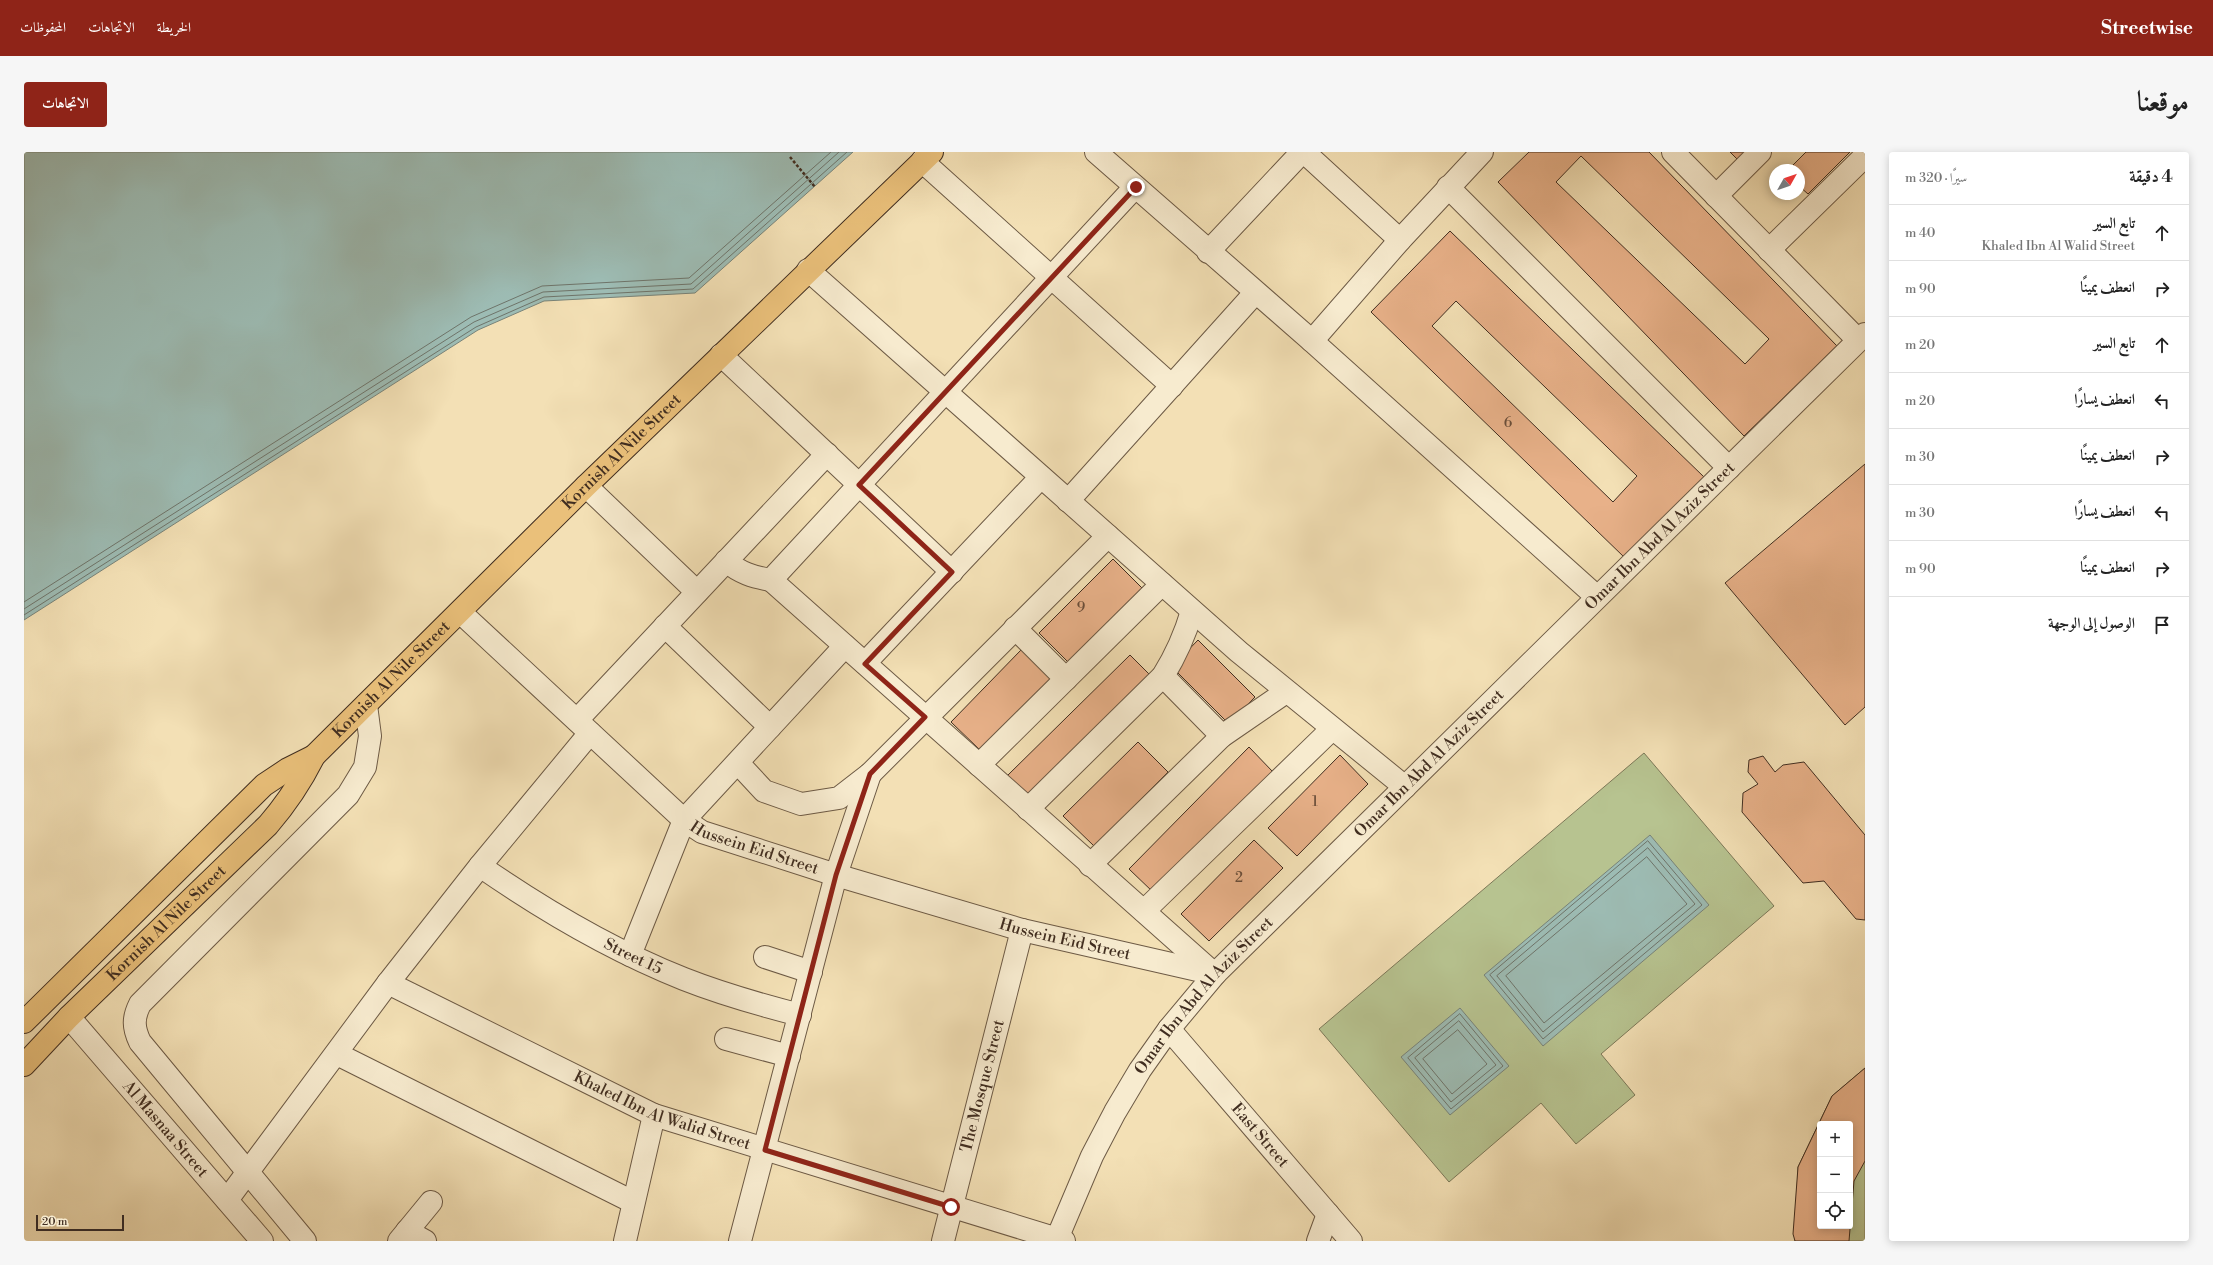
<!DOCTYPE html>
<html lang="ar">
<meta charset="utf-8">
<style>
:root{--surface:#fff;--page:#f6f6f6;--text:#222;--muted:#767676;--line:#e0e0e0;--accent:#8f2418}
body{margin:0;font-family:"Libre Bodoni",Amiri,serif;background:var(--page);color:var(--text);direction:rtl}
.controls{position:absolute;right:12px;bottom:12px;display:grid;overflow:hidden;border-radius:4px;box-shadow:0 2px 10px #0003}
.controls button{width:36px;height:36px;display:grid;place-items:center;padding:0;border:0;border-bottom:1px solid var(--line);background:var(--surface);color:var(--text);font:20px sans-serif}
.compass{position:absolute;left:1745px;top:12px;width:36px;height:36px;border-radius:50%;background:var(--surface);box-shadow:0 2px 10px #0003;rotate:50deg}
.scale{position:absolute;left:12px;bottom:10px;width:88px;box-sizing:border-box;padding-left:4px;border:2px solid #402d20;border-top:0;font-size:11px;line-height:14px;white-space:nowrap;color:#402d20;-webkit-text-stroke:3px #f7ebcf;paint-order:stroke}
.stop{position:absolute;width:12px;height:12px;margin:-9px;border:3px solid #8f2418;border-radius:50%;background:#fff}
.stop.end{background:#8f2418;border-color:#fff;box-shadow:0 1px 4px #0008}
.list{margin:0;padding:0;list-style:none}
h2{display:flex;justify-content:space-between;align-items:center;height:52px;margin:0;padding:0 16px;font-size:17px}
h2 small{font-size:13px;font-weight:400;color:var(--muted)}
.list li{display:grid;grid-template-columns:26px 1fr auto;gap:12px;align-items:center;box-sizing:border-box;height:56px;padding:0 16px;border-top:1px solid var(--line)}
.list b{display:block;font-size:15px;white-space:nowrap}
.list p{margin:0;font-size:13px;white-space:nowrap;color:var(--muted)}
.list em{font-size:13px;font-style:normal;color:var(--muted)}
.icon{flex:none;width:22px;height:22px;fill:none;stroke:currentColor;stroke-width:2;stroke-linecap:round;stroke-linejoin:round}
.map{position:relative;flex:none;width:1841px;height:1089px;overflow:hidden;direction:ltr;border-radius:4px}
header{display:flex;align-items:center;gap:24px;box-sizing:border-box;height:56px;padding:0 20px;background:var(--accent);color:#fff}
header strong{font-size:19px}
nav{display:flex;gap:22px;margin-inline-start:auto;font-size:14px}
.intro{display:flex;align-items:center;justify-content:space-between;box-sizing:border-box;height:96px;padding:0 24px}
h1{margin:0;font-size:28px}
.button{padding:10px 18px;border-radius:4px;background:var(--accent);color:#fff;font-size:14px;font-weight:700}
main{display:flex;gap:24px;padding:0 24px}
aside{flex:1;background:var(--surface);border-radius:4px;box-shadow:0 2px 10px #0003}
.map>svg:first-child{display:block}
.green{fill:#b7c390;stroke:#7c7858;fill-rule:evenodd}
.water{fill:#9dbcb4;stroke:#788379}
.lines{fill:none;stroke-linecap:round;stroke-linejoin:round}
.shore{stroke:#6e746a;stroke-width:1}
.building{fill:#e8b189;stroke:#402d20;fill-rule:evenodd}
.minor-casing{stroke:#6d5a45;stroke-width:24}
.major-casing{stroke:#402d20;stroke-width:24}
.path{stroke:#402d20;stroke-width:2.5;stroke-dasharray:3 2;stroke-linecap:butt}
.minor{stroke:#f7ebcf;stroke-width:22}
.major{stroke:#eac07a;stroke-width:22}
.route{stroke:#8f2418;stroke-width:5}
.labels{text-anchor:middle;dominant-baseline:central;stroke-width:3;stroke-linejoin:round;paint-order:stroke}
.number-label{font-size:14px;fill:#6a4e3a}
.street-label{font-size:16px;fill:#402d20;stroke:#f7ebcf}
</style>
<header>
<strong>Streetwise</strong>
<nav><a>الخريطة</a><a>الاتجاهات</a><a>المحفوظات</a></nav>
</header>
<div class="intro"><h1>موقعنا</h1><a class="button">الاتجاهات</a></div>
<main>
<aside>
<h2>4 دقيقة<small>سيرًا · 320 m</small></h2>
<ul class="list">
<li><svg class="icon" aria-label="ahead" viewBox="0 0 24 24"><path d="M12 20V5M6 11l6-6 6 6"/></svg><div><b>تابع السير</b><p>Khaled Ibn Al Walid Street</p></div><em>40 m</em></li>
<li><svg class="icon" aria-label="right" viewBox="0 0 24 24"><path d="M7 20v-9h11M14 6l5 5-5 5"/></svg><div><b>انعطف يمينًا</b></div><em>90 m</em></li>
<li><svg class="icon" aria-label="ahead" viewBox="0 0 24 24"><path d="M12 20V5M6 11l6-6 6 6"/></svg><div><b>تابع السير</b></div><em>20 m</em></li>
<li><svg class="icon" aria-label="left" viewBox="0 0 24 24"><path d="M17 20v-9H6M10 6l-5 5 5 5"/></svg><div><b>انعطف يسارًا</b></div><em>20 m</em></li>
<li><svg class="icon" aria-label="right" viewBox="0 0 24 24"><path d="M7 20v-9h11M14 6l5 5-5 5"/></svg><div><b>انعطف يمينًا</b></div><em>30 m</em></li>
<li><svg class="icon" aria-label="left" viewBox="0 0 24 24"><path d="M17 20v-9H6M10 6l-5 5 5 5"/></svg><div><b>انعطف يسارًا</b></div><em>30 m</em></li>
<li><svg class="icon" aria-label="right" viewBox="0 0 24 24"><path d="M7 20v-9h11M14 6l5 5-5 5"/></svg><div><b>انعطف يمينًا</b></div><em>90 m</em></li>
<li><svg class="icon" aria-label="arrive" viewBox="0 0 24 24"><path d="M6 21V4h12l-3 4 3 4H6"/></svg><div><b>الوصول إلى الوجهة</b></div></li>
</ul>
</aside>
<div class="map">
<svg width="1841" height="1089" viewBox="0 0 1841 1089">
<rect width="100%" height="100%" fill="#f3e0b5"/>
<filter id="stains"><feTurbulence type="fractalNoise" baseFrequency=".005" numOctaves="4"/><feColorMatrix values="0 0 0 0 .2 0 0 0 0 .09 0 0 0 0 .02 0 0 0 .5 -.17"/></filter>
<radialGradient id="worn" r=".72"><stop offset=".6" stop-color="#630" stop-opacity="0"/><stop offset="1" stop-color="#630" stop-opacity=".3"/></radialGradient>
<g class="green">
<polygon points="1620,601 1750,754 1577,902 1611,943 1552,992 1517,951 1425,1030 1295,877"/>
<path d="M1841,916V1089H1771L1774,1015L1808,944ZM1796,972H1826V1074H1796Z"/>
</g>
<g class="water">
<polygon points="0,0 829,0 671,141 520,149 454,178 0,468"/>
<polygon points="1626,683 1685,753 1519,894 1460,823"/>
<polygon points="1436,856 1485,914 1426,963 1377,905"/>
</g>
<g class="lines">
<g class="shore">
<polyline points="0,450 447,165 518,134 665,126 807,0"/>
<polyline points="0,457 450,170 519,140 667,132 815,0"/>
<polyline points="0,463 452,175 520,145 669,137 823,0"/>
<polygon points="1624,689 1678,753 1519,887 1466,823"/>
<polygon points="1624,696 1671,752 1519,880 1473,824"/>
<polygon points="1623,705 1663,752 1520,871 1482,824"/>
<polygon points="1436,862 1479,914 1427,957 1384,906"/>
<polygon points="1435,869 1472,913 1427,950 1391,906"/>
<polygon points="1434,878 1463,912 1428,942 1399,907"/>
</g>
</g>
<g class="building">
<path d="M1505,0H1625L1813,194L1720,284L1474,30ZM1557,4L1745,187L1721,212L1532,30Z"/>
<polygon points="1706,0 1721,0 1713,7"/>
<polygon points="1782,0 1826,0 1784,42 1775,34 1775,18 1764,18"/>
<path d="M1426,79L1680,325L1601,406L1347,160ZM1432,149L1613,324L1589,350L1408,174Z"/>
<polygon points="1841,312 1841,555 1821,573 1701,431"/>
<polygon points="1089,407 1118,436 1044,510 1015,481"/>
<polygon points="1174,488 1231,545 1205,572 1148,515"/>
<polygon points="997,498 1026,527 956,598 927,570"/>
<polygon points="1106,503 1129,526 1006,647 983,624"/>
<polygon points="1114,590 1144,620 1070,694 1039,664"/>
<polygon points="1225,595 1249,620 1130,741 1105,717"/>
<polygon points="1316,603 1344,632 1273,704 1244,676"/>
<polygon points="1739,604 1751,620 1759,613 1780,610 1841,683 1841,768 1832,767 1800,729 1779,731 1718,660 1719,641 1734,632 1724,620 1725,608"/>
<polygon points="1230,688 1259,716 1185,789 1157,762"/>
<path d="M1841,916V1009L1830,1029L1825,1089H1771L1769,1082L1774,1015L1808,944ZM1796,972H1826V1074H1796Z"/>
</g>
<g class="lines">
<defs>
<g id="minor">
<polyline points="1072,0 1288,189 1573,445"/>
<polyline points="1280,0 1376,88"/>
<polyline points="1649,0 1834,188"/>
<polyline points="898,9 1148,234"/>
<polyline points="1424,35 1705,316"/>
<polyline points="1692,44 1736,0"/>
<polyline points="1745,98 1841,4"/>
<polyline points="1184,100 1278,0"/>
<polyline points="784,118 1215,500 1381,635"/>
<polyline points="1288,189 1376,88 1458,0"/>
<polyline points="697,203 928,420"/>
<polyline points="562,334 673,440"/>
<polyline points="1044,349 1231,141"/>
<path d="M702,409C716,421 729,425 747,428L1111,35"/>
<polyline points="747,428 1188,820"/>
<path id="s1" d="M436,460L660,668L678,680L812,723L998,778L1191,822"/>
<polyline points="641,474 746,575"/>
<polyline points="991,476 1042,527"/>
<polyline points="841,511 1017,325"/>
<polyline points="1139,524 1198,584"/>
<polyline points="553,568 803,302"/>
<polyline points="714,611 740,639 777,652 815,646 846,622 1084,384"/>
<polyline points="955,613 1138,432"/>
<path d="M1004,657L1139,524C1152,503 1161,483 1168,459"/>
<polyline points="1066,713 1198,584 1262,540"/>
<path id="s2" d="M456,714C521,759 587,798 660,827C698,842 737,853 776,863"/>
<polyline points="1120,759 1308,577"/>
<polyline points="606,803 660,668 821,494"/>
<polyline points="741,805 787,820"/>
<path id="s3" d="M364,831L630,963L1040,1089"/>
<path id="s4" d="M45,865L238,1089"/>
<path id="s5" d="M1145,877L1327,1089"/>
<polyline points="702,887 765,904"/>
<polyline points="313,902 609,1050"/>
<polyline points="203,1048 364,831 456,714 566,581"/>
<polyline points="383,1079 401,1089"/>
<path d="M281,1089L116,890C109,875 109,866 116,852L324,643L341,615L346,584L342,553"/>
<polyline points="375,1089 407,1050"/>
<polyline points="601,1089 630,963"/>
<polyline points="716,1089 812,723 846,622"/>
<path id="s6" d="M919,1089L998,778"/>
<path id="s7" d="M1032,1089L1068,1004L1091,960L1116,918L1145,877L1191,822L1841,182"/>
<polyline points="1294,1089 1304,1062"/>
</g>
<g id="major">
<polyline points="0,870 240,633 264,617 290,604"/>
<path id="s8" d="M0,913L45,865L244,673C263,651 277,630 290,604L562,334L908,0"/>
</g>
</defs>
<use href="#minor" class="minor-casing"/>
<use href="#major" class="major-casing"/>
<polyline class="path" points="766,5 791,35"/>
<use href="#minor" class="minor"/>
<use href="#major" class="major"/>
</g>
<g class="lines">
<polyline class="route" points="927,1055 741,998 812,723 846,622 901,565 841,512 928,420 835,333 1112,35"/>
</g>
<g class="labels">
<g class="number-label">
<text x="1484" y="271">6</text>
<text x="1057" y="456">9</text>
<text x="1291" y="650">1</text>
<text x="1215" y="726">2</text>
</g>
<g class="street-label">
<text stroke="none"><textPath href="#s8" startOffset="858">Kornish Al Nile Street</textPath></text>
<text stroke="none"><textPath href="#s7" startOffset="937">Omar Ibn Abd Al Aziz Street</textPath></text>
<text stroke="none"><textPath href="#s8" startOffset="534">Kornish Al Nile Street</textPath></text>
<text stroke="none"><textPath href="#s7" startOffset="613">Omar Ibn Abd Al Aziz Street</textPath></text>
<text stroke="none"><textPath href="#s1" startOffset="382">Hussein Eid Street</textPath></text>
<text stroke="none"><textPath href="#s8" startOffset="201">Kornish Al Nile Street</textPath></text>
<text stroke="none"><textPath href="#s1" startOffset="706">Hussein Eid Street</textPath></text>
<text stroke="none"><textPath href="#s2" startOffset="178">Street 15</textPath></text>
<text stroke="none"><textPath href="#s7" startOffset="289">Omar Ibn Abd Al Aziz Street</textPath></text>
<text stroke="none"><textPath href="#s6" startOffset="160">The Mosque Street</textPath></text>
<text stroke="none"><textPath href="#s3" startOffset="303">Khaled Ibn Al Walid Street</textPath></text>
<text stroke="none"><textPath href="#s4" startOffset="148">Al Masnaa Street</textPath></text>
<text stroke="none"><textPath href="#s5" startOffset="140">East Street</textPath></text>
</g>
</g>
<rect width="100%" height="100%" filter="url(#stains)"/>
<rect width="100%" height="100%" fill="url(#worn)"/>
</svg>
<div class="controls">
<button>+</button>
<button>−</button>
<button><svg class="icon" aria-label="locate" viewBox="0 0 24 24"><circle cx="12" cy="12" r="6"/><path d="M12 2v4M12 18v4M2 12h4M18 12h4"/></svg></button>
</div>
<svg class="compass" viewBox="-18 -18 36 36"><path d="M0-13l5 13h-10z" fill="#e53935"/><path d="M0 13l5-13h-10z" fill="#767676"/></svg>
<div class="scale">20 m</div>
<div class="stop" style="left:927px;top:1055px"></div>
<div class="stop end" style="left:1112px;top:35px"></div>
</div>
</main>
